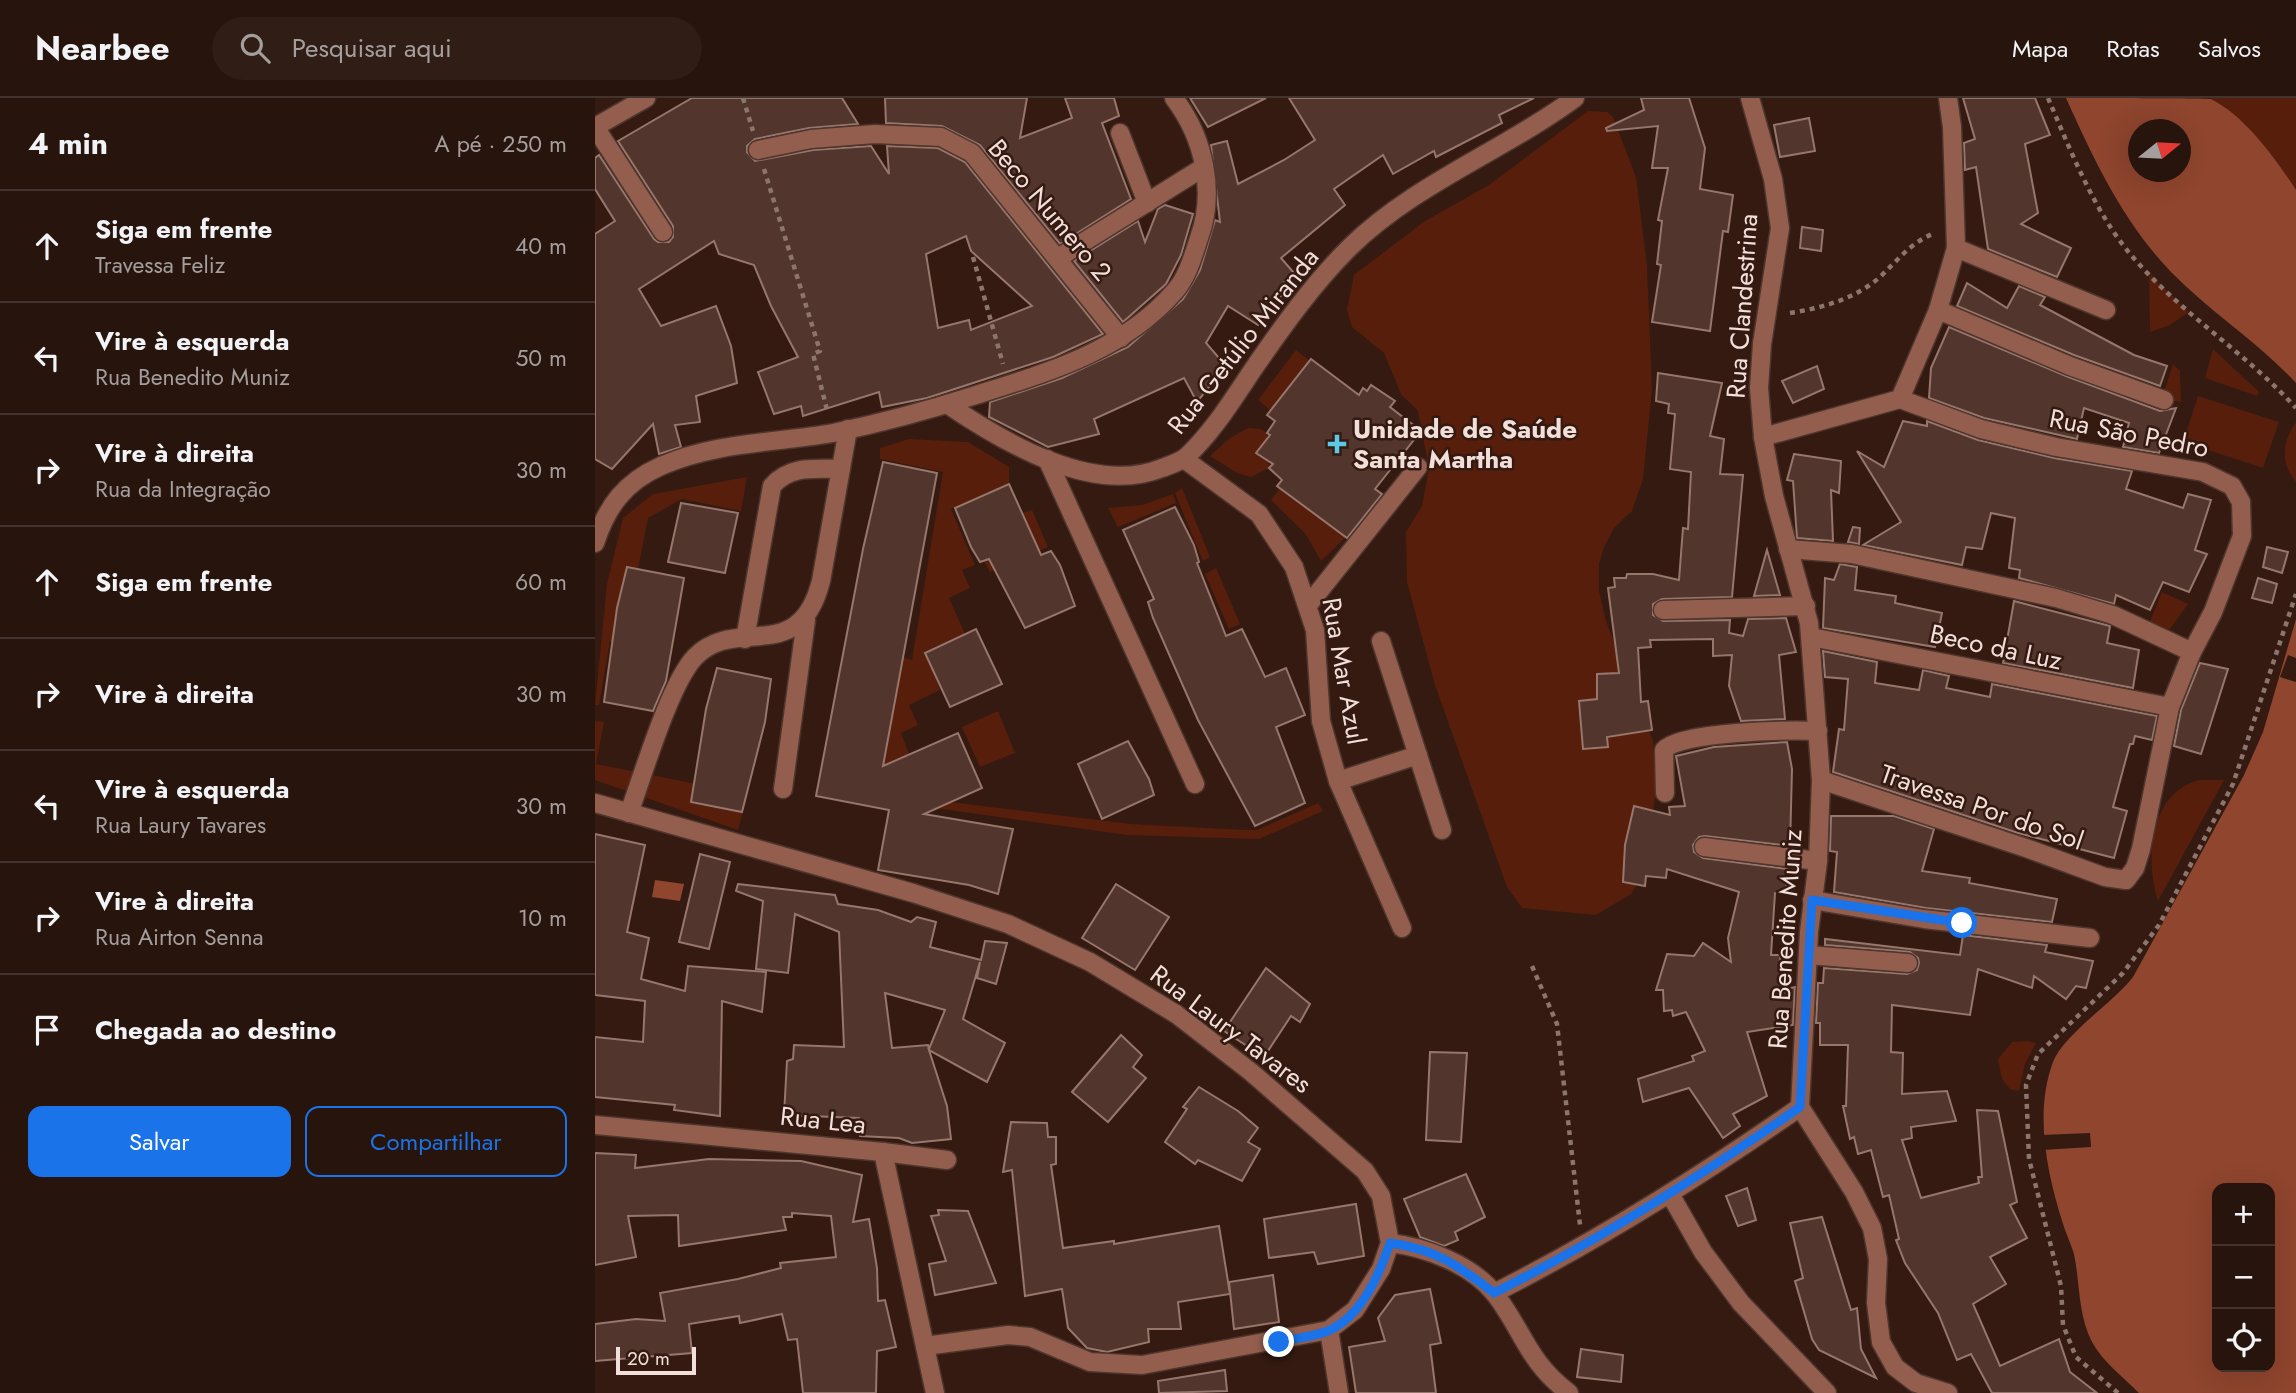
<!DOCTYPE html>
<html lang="pt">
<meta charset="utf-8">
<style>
:root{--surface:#27140d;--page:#2f1d16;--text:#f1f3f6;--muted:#a49e9d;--line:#43332e;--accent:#1a73e8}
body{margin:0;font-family:Jost,sans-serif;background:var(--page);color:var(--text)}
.controls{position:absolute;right:21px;bottom:21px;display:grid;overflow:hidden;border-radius:14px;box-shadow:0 7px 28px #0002}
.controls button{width:63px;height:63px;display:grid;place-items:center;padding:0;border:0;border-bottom:2px solid var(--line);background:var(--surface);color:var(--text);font:35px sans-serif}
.compass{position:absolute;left:1533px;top:21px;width:63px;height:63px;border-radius:50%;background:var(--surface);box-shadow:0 7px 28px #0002;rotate:72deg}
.scale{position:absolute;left:21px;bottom:18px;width:80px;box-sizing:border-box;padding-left:7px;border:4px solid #f2dfd9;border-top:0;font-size:19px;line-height:24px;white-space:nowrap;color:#f2dfd9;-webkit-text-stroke:5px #341a11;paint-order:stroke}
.stop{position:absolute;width:21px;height:21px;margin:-16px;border:5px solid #1a73e8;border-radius:50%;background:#fff}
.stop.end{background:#1a73e8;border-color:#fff;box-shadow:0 2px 7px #0008}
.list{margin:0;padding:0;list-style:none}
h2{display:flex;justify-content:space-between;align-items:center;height:91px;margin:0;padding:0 28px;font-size:30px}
h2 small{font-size:23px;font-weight:400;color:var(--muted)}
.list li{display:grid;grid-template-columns:46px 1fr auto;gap:21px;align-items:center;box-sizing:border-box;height:112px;padding:0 28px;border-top:2px solid var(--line)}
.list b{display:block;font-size:26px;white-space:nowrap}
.list p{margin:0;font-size:23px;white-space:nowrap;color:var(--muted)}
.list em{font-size:23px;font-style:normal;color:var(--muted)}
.actions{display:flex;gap:14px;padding:21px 28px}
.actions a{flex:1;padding:16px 0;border:2px solid var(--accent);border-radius:14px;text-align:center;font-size:24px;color:var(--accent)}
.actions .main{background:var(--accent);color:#fff}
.icon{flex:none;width:38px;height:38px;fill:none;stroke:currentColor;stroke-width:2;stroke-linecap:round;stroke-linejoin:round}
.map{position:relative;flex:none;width:1701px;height:1295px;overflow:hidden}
header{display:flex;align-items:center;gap:42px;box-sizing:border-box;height:98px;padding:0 35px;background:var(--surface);border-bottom:2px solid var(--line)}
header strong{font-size:33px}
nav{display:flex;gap:38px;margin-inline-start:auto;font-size:24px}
.search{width:490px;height:63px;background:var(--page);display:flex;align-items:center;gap:18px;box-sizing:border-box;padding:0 24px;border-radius:38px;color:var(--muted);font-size:26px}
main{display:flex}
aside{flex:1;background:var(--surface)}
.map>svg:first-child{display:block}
.green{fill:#571e0b}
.water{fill:#8f452e;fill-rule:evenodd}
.pier{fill:#341a11}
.building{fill:#52352c;stroke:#97766c;stroke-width:2;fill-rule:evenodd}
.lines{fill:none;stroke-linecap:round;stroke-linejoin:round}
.minor-casing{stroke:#4f362d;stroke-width:21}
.path{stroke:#8c756d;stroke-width:4.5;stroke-dasharray:5 5;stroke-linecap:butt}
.minor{stroke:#935e4d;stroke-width:18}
.route{stroke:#1a73e8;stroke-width:9}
.poi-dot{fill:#5ac8e6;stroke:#341a11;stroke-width:2.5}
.labels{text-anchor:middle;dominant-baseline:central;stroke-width:5;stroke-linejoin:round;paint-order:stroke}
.street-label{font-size:26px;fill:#f2dfd9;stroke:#341a11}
.poi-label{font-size:26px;font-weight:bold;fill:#f2dfd9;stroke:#341a11;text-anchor:start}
</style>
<header>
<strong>Nearbee</strong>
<div class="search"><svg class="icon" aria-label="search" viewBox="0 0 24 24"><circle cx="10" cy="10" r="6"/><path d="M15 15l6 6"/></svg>Pesquisar aqui</div>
<nav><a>Mapa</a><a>Rotas</a><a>Salvos</a></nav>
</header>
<main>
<aside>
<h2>4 min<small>A pé · 250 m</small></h2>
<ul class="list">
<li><svg class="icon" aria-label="ahead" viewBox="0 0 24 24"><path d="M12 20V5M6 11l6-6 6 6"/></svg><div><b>Siga em frente</b><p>Travessa Feliz</p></div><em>40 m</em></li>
<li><svg class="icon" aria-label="left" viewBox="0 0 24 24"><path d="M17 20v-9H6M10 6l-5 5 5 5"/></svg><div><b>Vire à esquerda</b><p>Rua Benedito Muniz</p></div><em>50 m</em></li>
<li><svg class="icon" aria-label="right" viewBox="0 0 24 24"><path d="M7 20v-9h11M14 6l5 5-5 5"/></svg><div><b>Vire à direita</b><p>Rua da Integração</p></div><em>30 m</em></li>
<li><svg class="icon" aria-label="ahead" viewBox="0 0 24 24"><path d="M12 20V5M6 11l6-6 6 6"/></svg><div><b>Siga em frente</b></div><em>60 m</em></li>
<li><svg class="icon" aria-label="right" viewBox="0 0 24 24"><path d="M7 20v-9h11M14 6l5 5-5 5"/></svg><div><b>Vire à direita</b></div><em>30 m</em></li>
<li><svg class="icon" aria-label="left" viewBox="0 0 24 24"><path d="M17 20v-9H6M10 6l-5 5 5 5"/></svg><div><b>Vire à esquerda</b><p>Rua Laury Tavares</p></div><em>30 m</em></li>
<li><svg class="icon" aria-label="right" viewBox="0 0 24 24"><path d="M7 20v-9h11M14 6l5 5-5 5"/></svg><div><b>Vire à direita</b><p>Rua Airton Senna</p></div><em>10 m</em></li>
<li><svg class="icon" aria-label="arrive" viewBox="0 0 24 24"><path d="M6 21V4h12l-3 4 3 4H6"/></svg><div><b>Chegada ao destino</b></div></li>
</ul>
<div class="actions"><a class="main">Salvar</a><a>Compartilhar</a></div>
</aside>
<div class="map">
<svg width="1701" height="1295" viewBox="0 0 1701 1295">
<rect width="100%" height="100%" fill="#341a11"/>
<g class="green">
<polygon points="1615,0 1701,0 1701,92 1648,26"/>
<polygon points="993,13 1012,14 1018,19 1041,79 1052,167 1057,291 1048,381 1037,413 1019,430 1009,449 1004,466 1004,493 1011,523 1058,643 1061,693 1049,776 1036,796 1001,817 927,810 912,789 840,587 812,484 811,434 827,408 834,370 823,313 806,296 789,255 757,229 752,212 759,177 830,123 894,87"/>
<polygon points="1554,175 1594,214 1575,227 1555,234"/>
<polygon points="1618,251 1664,294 1662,298 1610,280"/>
<polygon points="701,252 715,263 676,313 663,302"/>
<polygon points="1578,266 1585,273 1586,304 1567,300"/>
<polygon points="1603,298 1684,324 1668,370 1588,344"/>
<path d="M1701,324V384C1685,365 1687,344 1701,324Z"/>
<polygon points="653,330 666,331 672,335 674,370 656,379 642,375 615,358 635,340"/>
<polygon points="314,341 373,344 414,369 414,386 356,411 380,467 367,472 375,490 354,500 370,536 331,553 345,592 314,607 323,627 306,635 314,656 287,668 303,567 308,559 317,562 348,374 285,361 285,350"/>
<polygon points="152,379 146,413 87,401 53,420 43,471 35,468 23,527 69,553 15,543 4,607 0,607 12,486 28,420 58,396"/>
<polygon points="587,390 615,459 608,463 580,395"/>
<polygon points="685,390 734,425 771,399 782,409 726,463 710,435 676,402"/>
<polygon points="578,396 581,405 523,429 513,410 547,407"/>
<polygon points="437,412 453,449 395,474 389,463 436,439 427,415"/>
<polygon points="621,470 645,526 634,531 610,476"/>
<polygon points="1567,494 1593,506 1575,531 1552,531"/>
<polygon points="403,613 420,655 385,669 367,629"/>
<polygon points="0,623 9,624 1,666 101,686 99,703 148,714 143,732 0,682"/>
<path d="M1604,682H1629L1563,803C1550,762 1553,696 1604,682Z"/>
<polygon points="355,704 536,726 651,732 662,732 723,705 728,713 664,741 532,737 340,710"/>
<polygon points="1433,943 1441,945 1430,966 1424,993 1415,991 1407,981 1403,961 1417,944"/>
</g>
<g class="water">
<path d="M1471,0C1492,0 1606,0 1616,1C1651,19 1680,60 1701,92V285C1663,244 1615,214 1576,174C1528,124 1499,62 1471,0ZM1544,32H1586V74H1544Z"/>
<path d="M1701,521V1295H1544C1528,1279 1508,1264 1497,1244C1483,1217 1485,1185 1479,1156C1476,1146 1471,1136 1468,1126C1452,1075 1439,1015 1458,964C1468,937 1519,904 1538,879L1649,677L1668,634ZM1622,1090H1675V1269H1622Z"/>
<polygon points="60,782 89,786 85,803 57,799"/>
</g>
<g class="pier">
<polygon points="1693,557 1701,560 1701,584 1685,579"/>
<polygon points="1495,1035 1496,1049 1447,1052 1447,1037"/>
</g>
<g class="building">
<path d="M97,0H247L263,26L214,30L160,41L152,48V54L160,63L218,52L276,48L294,76L292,48L343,50L370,64L508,236L458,259L332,300L287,309L284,294L208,318L206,308L179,316L163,274L203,259L176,208L159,167L124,156L119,143L44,191L66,228L121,208L136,248L142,285L101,298L105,324L80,327L86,349L64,356L58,326L17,371L0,361V136L20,123L0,91V60L4,57L59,141L63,144H74L78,139V128L23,43ZM371,138L376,153L437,208L376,232L374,222L343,230L331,156Z"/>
<polygon points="290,0 432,0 425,40 477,20 470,0 519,0 524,18 507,25 536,101 465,146 385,47 347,28 291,25"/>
<polygon points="595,0 671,0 613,29"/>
<polygon points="694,0 939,0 904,17 907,25 841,59 839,53 798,76 788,57 739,91 750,107 686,160 699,175 689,184 693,189 663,227 633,208 611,245 631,268 602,304 589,280 499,321 504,336 453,349 394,319 395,304 467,280 533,249 588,201 605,172 620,122 625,124 616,47 632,43 643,86 689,62 720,42"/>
<polygon points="1046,0 1094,0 1110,50 1105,91 1138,97 1133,134 1128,133 1115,233 1057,224 1066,167 1062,166 1067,123 1063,122 1073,70 1057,70 1063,28 1012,33 1011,30 1049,12"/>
<polygon points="1368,0 1440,0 1455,37 1430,46 1443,115 1426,126 1476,150 1462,179 1393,151 1381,69 1370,72 1369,45 1380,41"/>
<polygon points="1214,20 1220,53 1185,59 1179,27"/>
<polygon points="570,107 598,116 586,157 571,186 528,224 479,163 543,123 550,144 563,111"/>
<polygon points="1207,129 1228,132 1226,153 1205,150"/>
<polygon points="1372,185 1412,210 1424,188 1450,199 1445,207 1539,257 1572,268 1565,288 1479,257 1362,208"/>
<polygon points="1354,229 1471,278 1565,313 1581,310 1564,355 1528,349 1534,325 1489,310 1482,341 1389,320 1334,300 1336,270"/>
<polygon points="716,261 764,297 768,290 772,293 776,287 800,303 795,309 826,333 780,391 787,396 752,440 682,388 687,382 674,370 678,366 661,355 675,337 672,335 680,323 672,317"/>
<polygon points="1222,268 1229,291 1198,305 1187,283"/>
<polygon points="1063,275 1127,285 1115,338 1129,341 1125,376 1148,377 1137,499 1067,501 1058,506 1058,517 1068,523 1135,522 1134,535 1148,538 1153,521 1191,520 1201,554 1184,557 1190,621 1146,623 1134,588 1137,557 1118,558 1118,541 1055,542 1056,549 1043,550 1046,604 1053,603 1057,632 1012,639 1013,649 988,651 984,603 1002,601 1002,576 1024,575 1013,490 1020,489 1019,480 1031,480 1032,476 1058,476 1084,482 1088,430 1093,431 1096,374 1075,371 1080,316 1073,315 1074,306 1061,303"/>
<polygon points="1308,323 1332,328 1332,323 1383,342 1459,360 1537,373 1531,391 1588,410 1593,396 1616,402 1600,452 1612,456 1594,494 1568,484 1555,512 1521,497 1519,506 1424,480 1425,472 1414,470 1420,420 1396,415 1387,451 1371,449 1367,467 1268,447 1306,424 1262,353 1289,369"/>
<polygon points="1199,356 1246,363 1244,395 1236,392 1238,443 1202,440 1198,383 1192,382"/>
<polygon points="288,364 342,375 288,668 363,635 387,690 329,716 418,731 403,796 374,787 283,772 294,712 221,698 268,451"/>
<polygon points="414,386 446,457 456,453 465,467 480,508 430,530 394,461 385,464 376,449 360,410"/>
<polygon points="86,405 143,415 130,475 73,464"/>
<polygon points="580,409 599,447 604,464 602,465 631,538 647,531 670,579 691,570 710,617 681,629 710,705 660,728 603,622 558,520 553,504 559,501 528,432"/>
<polygon points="1258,429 1265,430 1264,446 1253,444"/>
<polygon points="1672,449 1693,454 1687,475 1668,469"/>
<polygon points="1172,452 1185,497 1159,498"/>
<polygon points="1245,466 1262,469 1260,492 1301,498 1300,505 1347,515 1340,549 1228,530 1230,480 1239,482"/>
<polygon points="32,469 89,480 71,583 58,613 9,604 22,510"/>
<polygon points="1663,480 1682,486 1677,505 1657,500"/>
<polygon points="1419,503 1515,528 1512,545 1544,552 1538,590 1408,565"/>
<polygon points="381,531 407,586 355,609 330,555"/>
<polygon points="1228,553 1282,564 1280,585 1324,592 1328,572 1354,578 1351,590 1395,599 1397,586 1562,618 1557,642 1540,638 1538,646 1535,646 1518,709 1532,713 1519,760 1423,735 1238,674 1244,631 1249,632 1253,581 1230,579"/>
<polygon points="1605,565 1633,571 1606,656 1579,648 1586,612"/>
<polygon points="122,570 176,581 170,624 147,714 96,704 111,611"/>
<polygon points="533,643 554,681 559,697 507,721 483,666"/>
<polygon points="1192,644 1197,671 1195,748 1110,738 1104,739 1098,747 1099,754 1108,760 1192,771 1191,795 1180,795 1176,857 1185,857 1187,892 1200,889 1198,927 1152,934 1172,998 1138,1016 1145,1028 1128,1040 1094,990 1048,1004 1043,981 1099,963 1097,958 1110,953 1091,914 1078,918 1077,912 1069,913 1068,892 1061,892 1072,856 1099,858 1108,845 1136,864 1133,840 1144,794 1072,771 1071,780 1051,778 1050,788 1028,784 1030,747 1039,708 1075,717 1074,709 1090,708 1081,658 1119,649"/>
<polygon points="1236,718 1299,718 1339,731 1327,773 1375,780 1374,785 1462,801 1457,824 1331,810 1239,794 1242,754 1235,753"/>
<polygon points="0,736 50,747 32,834 54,840 46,881 90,893 93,868 171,874 167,914 127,903 125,1018 79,1012 80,1007 0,999 0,939 48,944 50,903 0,897"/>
<polygon points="105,756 135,764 114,851 84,844"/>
<path d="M143,786L240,797L243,806L283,812L316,824L322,819L341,824L335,849L386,862L390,843L412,845L401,886L382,880L385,864L368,921L410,945L392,984L334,952L352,1008L356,1041L317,1045L304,1040L265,1038L264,1020L189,1017L192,963L198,961L199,947L249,949L244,834L200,816L193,875L161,871L168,803L141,793ZM290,895L350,912L334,951L333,947L297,950Z"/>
<polygon points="521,786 574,819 540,872 487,840"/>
<polygon points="1368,837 1452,847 1450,854 1498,863 1491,890 1481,888 1471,901 1439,878 1437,890 1383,871 1375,917 1297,907 1296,954 1308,955 1307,996 1352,993 1361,1023 1316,1029 1317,1040 1307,1042 1326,1100 1384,1085 1383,1079 1387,1079 1382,1012 1403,1013 1422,1104 1415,1107 1432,1140 1395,1159 1411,1186 1378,1206 1405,1268 1464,1241 1475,1274 1502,1295 1397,1295 1376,1256 1362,1262 1343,1215 1310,1165 1301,1142 1304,1141 1294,1097 1288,1099 1276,1052 1263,1056 1259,1039 1255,1041 1248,1008 1251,1008 1253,947 1225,947 1225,925 1221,925 1223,885 1228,885 1229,870 1312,876 1322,872 1324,865 1323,860 1315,854 1230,847 1230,841 1365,857"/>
<polygon points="671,870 715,906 705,924 696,918 669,959 629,933"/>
<polygon points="526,937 547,957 538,969 551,980 513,1024 477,994"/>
<polygon points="835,954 872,955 866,1044 831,1042"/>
<polygon points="604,989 643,1013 663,1030 653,1044 665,1051 647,1083 603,1062 600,1066 570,1044 592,1011 588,1009"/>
<polygon points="416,1024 452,1025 453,1039 461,1039 461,1066 456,1067 468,1150 519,1143 519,1146 624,1128 635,1196 583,1204 586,1231 553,1231 554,1244 512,1254 492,1250 473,1230 467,1191 430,1198 417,1072 408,1074"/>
<polygon points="0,1055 41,1057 40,1070 114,1061 206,1063 267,1077 258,1124 274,1121 282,1170 283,1203 290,1202 301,1249 282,1253 281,1295 208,1295 202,1241 193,1242 187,1216 145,1225 144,1218 94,1226 97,1255 0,1263 0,1226 41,1221 70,1223 65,1195 143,1181 186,1170 185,1165 241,1159 236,1118 197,1115 197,1119 188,1119 191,1132 84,1148 83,1117 33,1118 41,1159 0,1167"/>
<polygon points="871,1076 890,1119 860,1134 863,1142 849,1148 825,1139 809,1101"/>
<polygon points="1152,1090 1161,1122 1143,1128 1131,1098"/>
<polygon points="761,1106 769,1158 723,1166 719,1154 674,1160 669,1121"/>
<polygon points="343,1112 373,1113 401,1185 340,1197 334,1166 351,1163 336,1118 344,1117"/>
<polygon points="1227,1119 1256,1212 1262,1210 1266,1251 1281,1280 1224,1252 1217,1241 1200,1183 1208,1180 1195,1125"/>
<polygon points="678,1177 684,1224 639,1231 634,1184"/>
<polygon points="835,1191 846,1245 835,1247 841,1295 761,1295 754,1249 790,1243 783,1220 800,1197"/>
<polygon points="986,1251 1028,1257 1026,1284 982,1279"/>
<polygon points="630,1272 632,1293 564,1295 563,1283"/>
</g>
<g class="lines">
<defs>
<g id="minor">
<polyline points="1155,0 1178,81 1185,130 1167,246 1164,290 1168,339 1179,398 1214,525 1226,682 1223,763 1214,834 1205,1009 1259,1094 1277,1130 1283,1161 1281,1205 1286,1244 1300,1269 1321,1285 1353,1295"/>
<polyline points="0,29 68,134"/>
<polyline points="0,29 51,0"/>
<polyline points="525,35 552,105"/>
<polyline points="163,52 216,41 280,36 346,39 377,55 526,240"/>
<polyline points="1361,150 1511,212"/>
<polyline points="463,160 609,69"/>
<polyline points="1343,212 1475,268 1569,302"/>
<polyline points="1305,301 1343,212 1361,150 1357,29 1353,0"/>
<path d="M352,306C408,344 498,398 567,370C575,367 585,364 591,359C618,334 638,301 659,270C688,228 718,186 754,150C819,86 908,53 980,0"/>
<polyline points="1168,339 1305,301 1386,331 1461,349 1608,374 1637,388 1646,404 1647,438 1618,514 1597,554 1575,609 1546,751 1540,770 1531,782 1510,779 1431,750 1226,682"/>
<polyline points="452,361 600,686"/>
<polyline points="589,361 664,416 699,469 720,532 726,623 743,683 807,830"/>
<path d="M0,445C12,408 30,384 66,368C120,344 181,345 238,335C286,325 334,312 381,297C454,274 528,253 580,193C593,178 598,158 604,140C621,93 609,40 579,0"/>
<polyline points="1193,451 1257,456 1461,500 1518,517 1597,554"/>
<polyline points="714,506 823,369"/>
<polyline points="1068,512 1211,508"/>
<polyline points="1216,539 1575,609"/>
<path d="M150,541L177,388C195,367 219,371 246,371"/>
<polyline points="786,543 847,732"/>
<polyline points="743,683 823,657"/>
<polyline points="188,691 211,522"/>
<path d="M1070,695L1069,652C1085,633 1195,632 1223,633"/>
<polyline points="0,705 318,795 413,826 495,864 581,916 656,974 770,1073 786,1098 795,1145 786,1171 760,1212 734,1232 547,1267 495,1264 435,1239 413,1237 330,1248"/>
<path d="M34,715C48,677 75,585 100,559C141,516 204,570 226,483L253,331"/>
<polyline points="1109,749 1223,763"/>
<polyline points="1217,802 1329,821 1495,840"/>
<polyline points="1213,857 1313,865"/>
<polyline points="0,1027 288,1054 340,1295"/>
<polyline points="288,1054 352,1062"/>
<polyline points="1075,1096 1108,1154 1146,1205 1232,1295"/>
<path d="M795,1145C831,1149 877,1167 900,1196C929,1234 932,1263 974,1295"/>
<path d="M899,1195C1006,1141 1106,1078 1205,1009"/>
<polyline points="734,1232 744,1295"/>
</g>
</defs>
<use href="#minor" class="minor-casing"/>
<g class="path">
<polyline points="148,0 158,33"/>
<path d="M1453,0C1472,44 1490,90 1516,130C1563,202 1644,247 1701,310"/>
<polyline points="169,71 225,253 218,256 233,316"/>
<polyline points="378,159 408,266"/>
<path d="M1195,215C1227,210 1260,201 1285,179C1303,162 1316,144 1340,135"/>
<polyline points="937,868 962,926 985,1127"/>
<polyline points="1523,1295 1481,1259 1468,1227 1466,1188 1434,1061 1431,987 1443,956 1528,875 1564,827 1638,686 1701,496"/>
</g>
<use href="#minor" class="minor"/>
</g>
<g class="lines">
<path class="route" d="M684,1244C700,1240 718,1239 733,1233C767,1218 784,1177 795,1145C841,1151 864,1168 899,1195C1006,1141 1106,1078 1205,1009L1217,802L1367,825"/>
</g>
<path class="poi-dot" d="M738.5 335.5h7v7h7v7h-7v7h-7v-7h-7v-7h7z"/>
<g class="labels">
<g class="street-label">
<text transform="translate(455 112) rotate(50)">Beco Numero 2</text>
<text transform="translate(1147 208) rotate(-86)">Rua Clandestrina</text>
<text transform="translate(648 243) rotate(-52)">Rua Getúlio Miranda</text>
<text transform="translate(1534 335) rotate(11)">Rua São Pedro</text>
<text transform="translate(1401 549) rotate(12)">Beco da Luz</text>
<text transform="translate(749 573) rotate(80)">Rua Mar Azul</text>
<text transform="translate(1387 709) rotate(19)">Travessa Por do Sol</text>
<text transform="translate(1190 841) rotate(-86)">Rua Benedito Muniz</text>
<text transform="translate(636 931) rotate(37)">Rua Laury Tavares</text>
<text transform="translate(228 1022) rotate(6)">Rua Lea</text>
</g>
<g class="poi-label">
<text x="758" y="331">Unidade de Saúde<tspan x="758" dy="30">Santa Martha</tspan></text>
</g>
</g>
</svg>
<div class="controls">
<button>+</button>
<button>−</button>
<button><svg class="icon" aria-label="locate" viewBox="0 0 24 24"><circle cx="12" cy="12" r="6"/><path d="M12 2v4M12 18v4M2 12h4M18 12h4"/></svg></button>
</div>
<svg class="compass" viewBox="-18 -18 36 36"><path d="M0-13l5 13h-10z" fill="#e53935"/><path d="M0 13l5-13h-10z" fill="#a49e9d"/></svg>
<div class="scale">20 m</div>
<div class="stop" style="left:1367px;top:825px"></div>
<div class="stop end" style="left:684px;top:1244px"></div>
</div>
</main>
